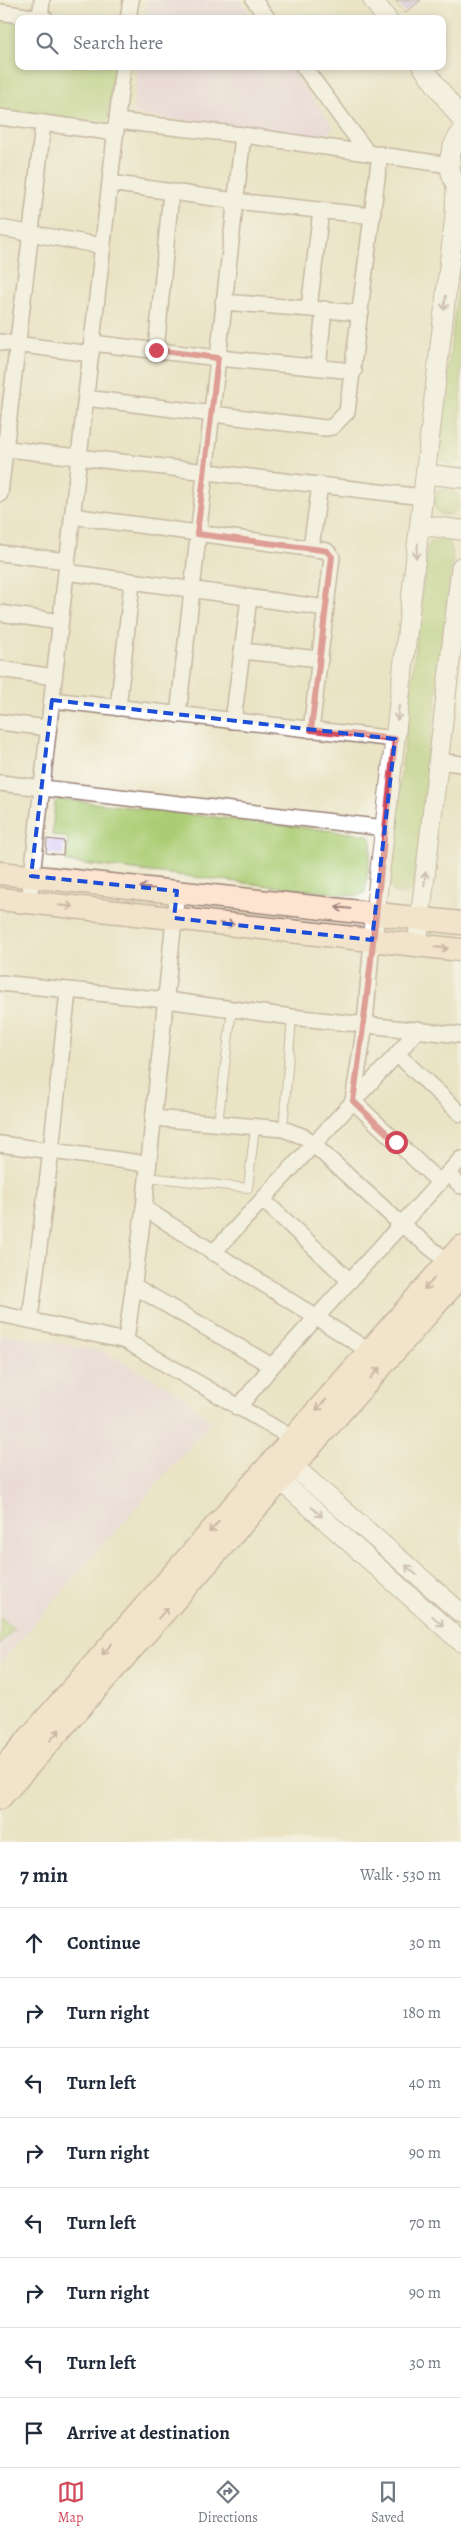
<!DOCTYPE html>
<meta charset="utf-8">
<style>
:root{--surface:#fff;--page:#f6f6f7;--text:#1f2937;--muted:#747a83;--line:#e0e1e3;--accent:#d1495b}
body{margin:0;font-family:Alegreya,serif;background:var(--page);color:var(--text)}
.stop{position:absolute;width:15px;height:15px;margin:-11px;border:4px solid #d1495b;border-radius:50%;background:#fff}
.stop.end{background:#d1495b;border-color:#fff;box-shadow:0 1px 5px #0008}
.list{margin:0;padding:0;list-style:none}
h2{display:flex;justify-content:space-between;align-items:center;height:65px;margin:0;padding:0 20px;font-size:21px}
h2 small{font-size:16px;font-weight:400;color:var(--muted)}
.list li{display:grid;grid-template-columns:32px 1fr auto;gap:15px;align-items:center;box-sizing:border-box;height:70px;padding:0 20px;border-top:1px solid var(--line)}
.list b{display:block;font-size:19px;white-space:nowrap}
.list em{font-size:16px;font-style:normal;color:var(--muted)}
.icon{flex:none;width:28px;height:28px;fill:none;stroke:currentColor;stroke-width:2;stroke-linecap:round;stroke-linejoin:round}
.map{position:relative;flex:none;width:461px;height:1842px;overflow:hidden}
.search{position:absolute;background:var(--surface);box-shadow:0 2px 8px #0003;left:15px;right:15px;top:15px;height:55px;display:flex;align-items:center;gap:12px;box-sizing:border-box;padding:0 18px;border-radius:10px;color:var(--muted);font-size:19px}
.sheet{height:625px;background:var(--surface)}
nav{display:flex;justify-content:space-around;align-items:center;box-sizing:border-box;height:70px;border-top:1px solid var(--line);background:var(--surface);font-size:14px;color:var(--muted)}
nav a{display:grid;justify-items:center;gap:2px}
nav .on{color:var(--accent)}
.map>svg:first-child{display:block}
.built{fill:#ebd1eb}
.green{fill:#accc73;stroke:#7b764f}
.building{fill:#c7b7f1}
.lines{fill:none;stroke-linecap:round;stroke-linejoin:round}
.service-casing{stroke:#9a8278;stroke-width:10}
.minor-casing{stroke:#9a8278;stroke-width:18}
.tertiary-casing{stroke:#9a8278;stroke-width:21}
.secondary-casing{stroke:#9a8278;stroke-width:25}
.service{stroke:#fff;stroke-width:8}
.minor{stroke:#fff;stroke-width:15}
.tertiary{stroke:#fff;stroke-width:19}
.secondary{stroke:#fde4d0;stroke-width:22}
.oneway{stroke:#ae9aa0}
.oneway2{stroke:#a4827e}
.route{stroke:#d1495b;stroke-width:6}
.marked{fill:none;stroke:#1d4ed8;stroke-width:4;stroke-dasharray:10 6;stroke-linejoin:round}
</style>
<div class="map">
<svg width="461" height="1842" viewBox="0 0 461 1842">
<rect width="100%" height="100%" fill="#fff"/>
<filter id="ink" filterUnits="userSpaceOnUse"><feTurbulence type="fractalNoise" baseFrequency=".02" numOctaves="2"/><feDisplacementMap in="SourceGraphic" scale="10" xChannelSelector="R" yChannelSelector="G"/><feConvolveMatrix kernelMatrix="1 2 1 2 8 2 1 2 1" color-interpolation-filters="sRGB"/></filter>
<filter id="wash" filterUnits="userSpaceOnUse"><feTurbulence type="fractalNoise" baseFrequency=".0096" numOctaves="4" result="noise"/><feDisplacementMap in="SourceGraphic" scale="20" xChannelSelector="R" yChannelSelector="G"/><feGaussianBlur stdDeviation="1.12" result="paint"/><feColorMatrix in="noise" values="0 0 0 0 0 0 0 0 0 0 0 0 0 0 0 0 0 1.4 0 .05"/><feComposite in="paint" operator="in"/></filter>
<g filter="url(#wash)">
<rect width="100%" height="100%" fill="#eae4c5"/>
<g class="built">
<polygon points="147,0 240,0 254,19 145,19"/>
<polygon points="139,66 289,66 334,127 323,138 132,114"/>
<polygon points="0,1333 104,1351 179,1393 212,1421 0,1663"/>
</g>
<g class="green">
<polygon points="0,21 19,23 19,66 115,66 107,124 0,110"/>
<polygon points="461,258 461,461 450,465 440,458 439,450"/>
<circle cx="446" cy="502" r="13"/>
<polygon points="441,538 449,542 453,553 415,884 411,891 401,895 393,892 389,880 427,549 431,542"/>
<polygon points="60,799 367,835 372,840 365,892 358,896 66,862 68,838 52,835 55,802"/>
<polygon points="0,1616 14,1629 0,1645"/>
</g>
<g id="blocks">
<g class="building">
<polygon points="395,0 421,0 405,13"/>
<polygon points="47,839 64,841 63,855 46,853"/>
</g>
</g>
</g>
<g filter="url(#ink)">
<use href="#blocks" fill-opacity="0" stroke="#9a8278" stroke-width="1"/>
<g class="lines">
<defs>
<g id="service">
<polyline points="218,1123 232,1009"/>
<polyline points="283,1129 292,1017"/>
<polyline points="147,1177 248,1188 255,1127"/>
</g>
<g id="minor">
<polyline points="254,0 268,19"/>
<polyline points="0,12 46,19"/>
<polyline points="40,18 42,0"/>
<polyline points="128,19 131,0"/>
<polyline points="303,66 367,152"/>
<polyline points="0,117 116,133"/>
<polyline points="117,121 243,135 449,165"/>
<polyline points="110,183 235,201 373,216"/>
<polyline points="0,228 103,246"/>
<polyline points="223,302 361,313"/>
<polyline points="309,308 321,211"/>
<polyline points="0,342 91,354"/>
<polyline points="92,343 218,358 354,371"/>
<polyline points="156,350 171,192"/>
<polyline points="318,367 324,309"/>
<polyline points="86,398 325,428 332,427 347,412 380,154"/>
<polyline points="0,448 423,497"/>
<path d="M0,494C14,370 30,247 43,123"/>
<polyline points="72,516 322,550 327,551 332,557 311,730"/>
<polyline points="311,548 320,485"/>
<polyline points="0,553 67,561"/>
<polyline points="66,572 326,608"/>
<polyline points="0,613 60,622"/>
<polyline points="242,651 320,659"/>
<polyline points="0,669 54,677"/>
<polyline points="52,700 395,739"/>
<polyline points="118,708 132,583"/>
<polyline points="178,715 243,135"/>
<polyline points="233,721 249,598"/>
<polyline points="0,722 48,728"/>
<polyline points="439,761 461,764"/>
<polyline points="0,783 385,828"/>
<polyline points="177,891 144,1208 126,1341 292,1438"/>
<polyline points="29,902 123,66"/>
<polyline points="372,940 365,1024 353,1101 439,1182"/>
<polyline points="0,983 166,1000 292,1017 461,1035"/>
<polyline points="397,1054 461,1114"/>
<polyline points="153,1118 283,1129 305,1137 401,1224 448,1262"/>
<polyline points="0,1144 148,1164"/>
<polyline points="448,1173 461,1186"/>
<polyline points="263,1200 350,1281"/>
<polyline points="144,1208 369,1351"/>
<polyline points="213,1253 397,1054 418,1029"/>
<polyline points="134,1286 272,1366"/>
<polyline points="0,1314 126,1341"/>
<polyline points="30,1320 51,1151 68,991"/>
<polyline points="238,1408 272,1366 461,1159"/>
</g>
<g id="tertiary">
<polyline points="373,0 387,19"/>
<polyline points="422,66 461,119"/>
<path d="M461,133C446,152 446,174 461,192"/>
<polyline points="426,474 461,478"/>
<polyline points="420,525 461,530"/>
<polyline points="372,940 455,215 456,185"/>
<polyline points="417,945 461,567"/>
<polyline points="293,1466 461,1613"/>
<polyline points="270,1471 461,1642"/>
</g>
<g id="secondary">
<polyline points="0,873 461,923"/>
<polyline points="0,899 461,950"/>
<polyline points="0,1771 461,1247"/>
<polyline points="0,1798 461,1276"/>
</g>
</defs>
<use href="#service" class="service-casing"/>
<use href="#minor" class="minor-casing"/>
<use href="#tertiary" class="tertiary-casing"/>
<use href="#secondary" class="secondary-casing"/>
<use href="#service" class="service"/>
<use href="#minor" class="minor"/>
<use href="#tertiary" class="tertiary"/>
<use href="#secondary" class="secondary"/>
</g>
<defs><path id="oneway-shaft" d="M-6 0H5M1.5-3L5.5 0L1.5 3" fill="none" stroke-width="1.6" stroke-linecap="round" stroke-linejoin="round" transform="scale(1.25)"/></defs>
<g class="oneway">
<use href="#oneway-shaft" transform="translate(445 303) rotate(96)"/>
<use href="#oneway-shaft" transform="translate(417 551) rotate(97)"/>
<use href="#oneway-shaft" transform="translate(398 713) rotate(97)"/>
<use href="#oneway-shaft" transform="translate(425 879) rotate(-83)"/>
<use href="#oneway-shaft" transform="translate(317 1512) rotate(42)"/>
<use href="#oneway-shaft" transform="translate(411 1570) rotate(-139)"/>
<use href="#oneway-shaft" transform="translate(438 1621) rotate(42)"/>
</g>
<g class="oneway2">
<use href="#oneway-shaft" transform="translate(147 888) rotate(-174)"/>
<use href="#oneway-shaft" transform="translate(66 906) rotate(6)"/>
<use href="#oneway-shaft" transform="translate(343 908) rotate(-174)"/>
<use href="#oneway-shaft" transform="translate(227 924) rotate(6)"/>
<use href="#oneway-shaft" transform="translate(441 948) rotate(7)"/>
<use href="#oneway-shaft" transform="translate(429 1284) rotate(132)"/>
<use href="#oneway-shaft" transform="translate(375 1373) rotate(-49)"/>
<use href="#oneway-shaft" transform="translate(321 1405) rotate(132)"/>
<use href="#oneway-shaft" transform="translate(214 1527) rotate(131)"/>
<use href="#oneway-shaft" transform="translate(163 1613) rotate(-49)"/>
<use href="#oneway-shaft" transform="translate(107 1649) rotate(131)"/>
<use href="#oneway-shaft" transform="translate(55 1735) rotate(-49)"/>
</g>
</g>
<g class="lines" filter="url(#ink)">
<path class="route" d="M156,350L218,358L197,534L322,550L327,551L332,557L311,730L395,739C381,860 371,981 353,1101L396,1142"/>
</g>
<path d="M0 0H461V1842H0ZM52,700L395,739L372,940L174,918L177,891L31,876Z" fill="#eae4c5" fill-opacity=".55" fill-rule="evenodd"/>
<path class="marked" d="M52,700L395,739L372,940L174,918L177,891L31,876Z"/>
</svg>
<div class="stop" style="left:396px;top:1142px"></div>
<div class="stop end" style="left:156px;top:350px"></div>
<div class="search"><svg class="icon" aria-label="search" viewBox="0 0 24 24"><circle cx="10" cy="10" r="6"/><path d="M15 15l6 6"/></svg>Search here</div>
</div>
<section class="sheet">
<h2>7 min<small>Walk · 530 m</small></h2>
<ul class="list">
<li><svg class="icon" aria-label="ahead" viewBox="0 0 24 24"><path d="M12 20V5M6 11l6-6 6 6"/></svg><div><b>Continue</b></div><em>30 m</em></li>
<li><svg class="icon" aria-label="right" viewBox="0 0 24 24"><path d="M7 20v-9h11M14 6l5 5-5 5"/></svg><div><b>Turn right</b></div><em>180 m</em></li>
<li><svg class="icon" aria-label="left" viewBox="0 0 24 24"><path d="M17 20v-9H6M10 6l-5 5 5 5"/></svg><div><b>Turn left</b></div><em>40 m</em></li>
<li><svg class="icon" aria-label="right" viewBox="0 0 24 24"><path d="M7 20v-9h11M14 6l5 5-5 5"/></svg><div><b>Turn right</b></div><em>90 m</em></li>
<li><svg class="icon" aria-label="left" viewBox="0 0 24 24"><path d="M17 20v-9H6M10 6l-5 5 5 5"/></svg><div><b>Turn left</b></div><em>70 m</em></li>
<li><svg class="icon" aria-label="right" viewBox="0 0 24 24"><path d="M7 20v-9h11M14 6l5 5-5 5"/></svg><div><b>Turn right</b></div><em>90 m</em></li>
<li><svg class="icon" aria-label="left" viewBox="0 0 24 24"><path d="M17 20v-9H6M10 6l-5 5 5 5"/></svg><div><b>Turn left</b></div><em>30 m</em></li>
<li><svg class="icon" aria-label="arrive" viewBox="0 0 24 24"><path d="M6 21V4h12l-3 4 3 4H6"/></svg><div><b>Arrive at destination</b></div></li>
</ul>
</section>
<nav>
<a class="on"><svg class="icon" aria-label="map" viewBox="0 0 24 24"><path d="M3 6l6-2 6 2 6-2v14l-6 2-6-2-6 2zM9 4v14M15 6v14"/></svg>Map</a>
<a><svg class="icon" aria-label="directions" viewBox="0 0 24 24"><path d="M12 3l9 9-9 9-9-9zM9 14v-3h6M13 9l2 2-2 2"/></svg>Directions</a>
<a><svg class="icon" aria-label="saved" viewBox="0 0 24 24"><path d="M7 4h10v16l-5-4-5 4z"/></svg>Saved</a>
</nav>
